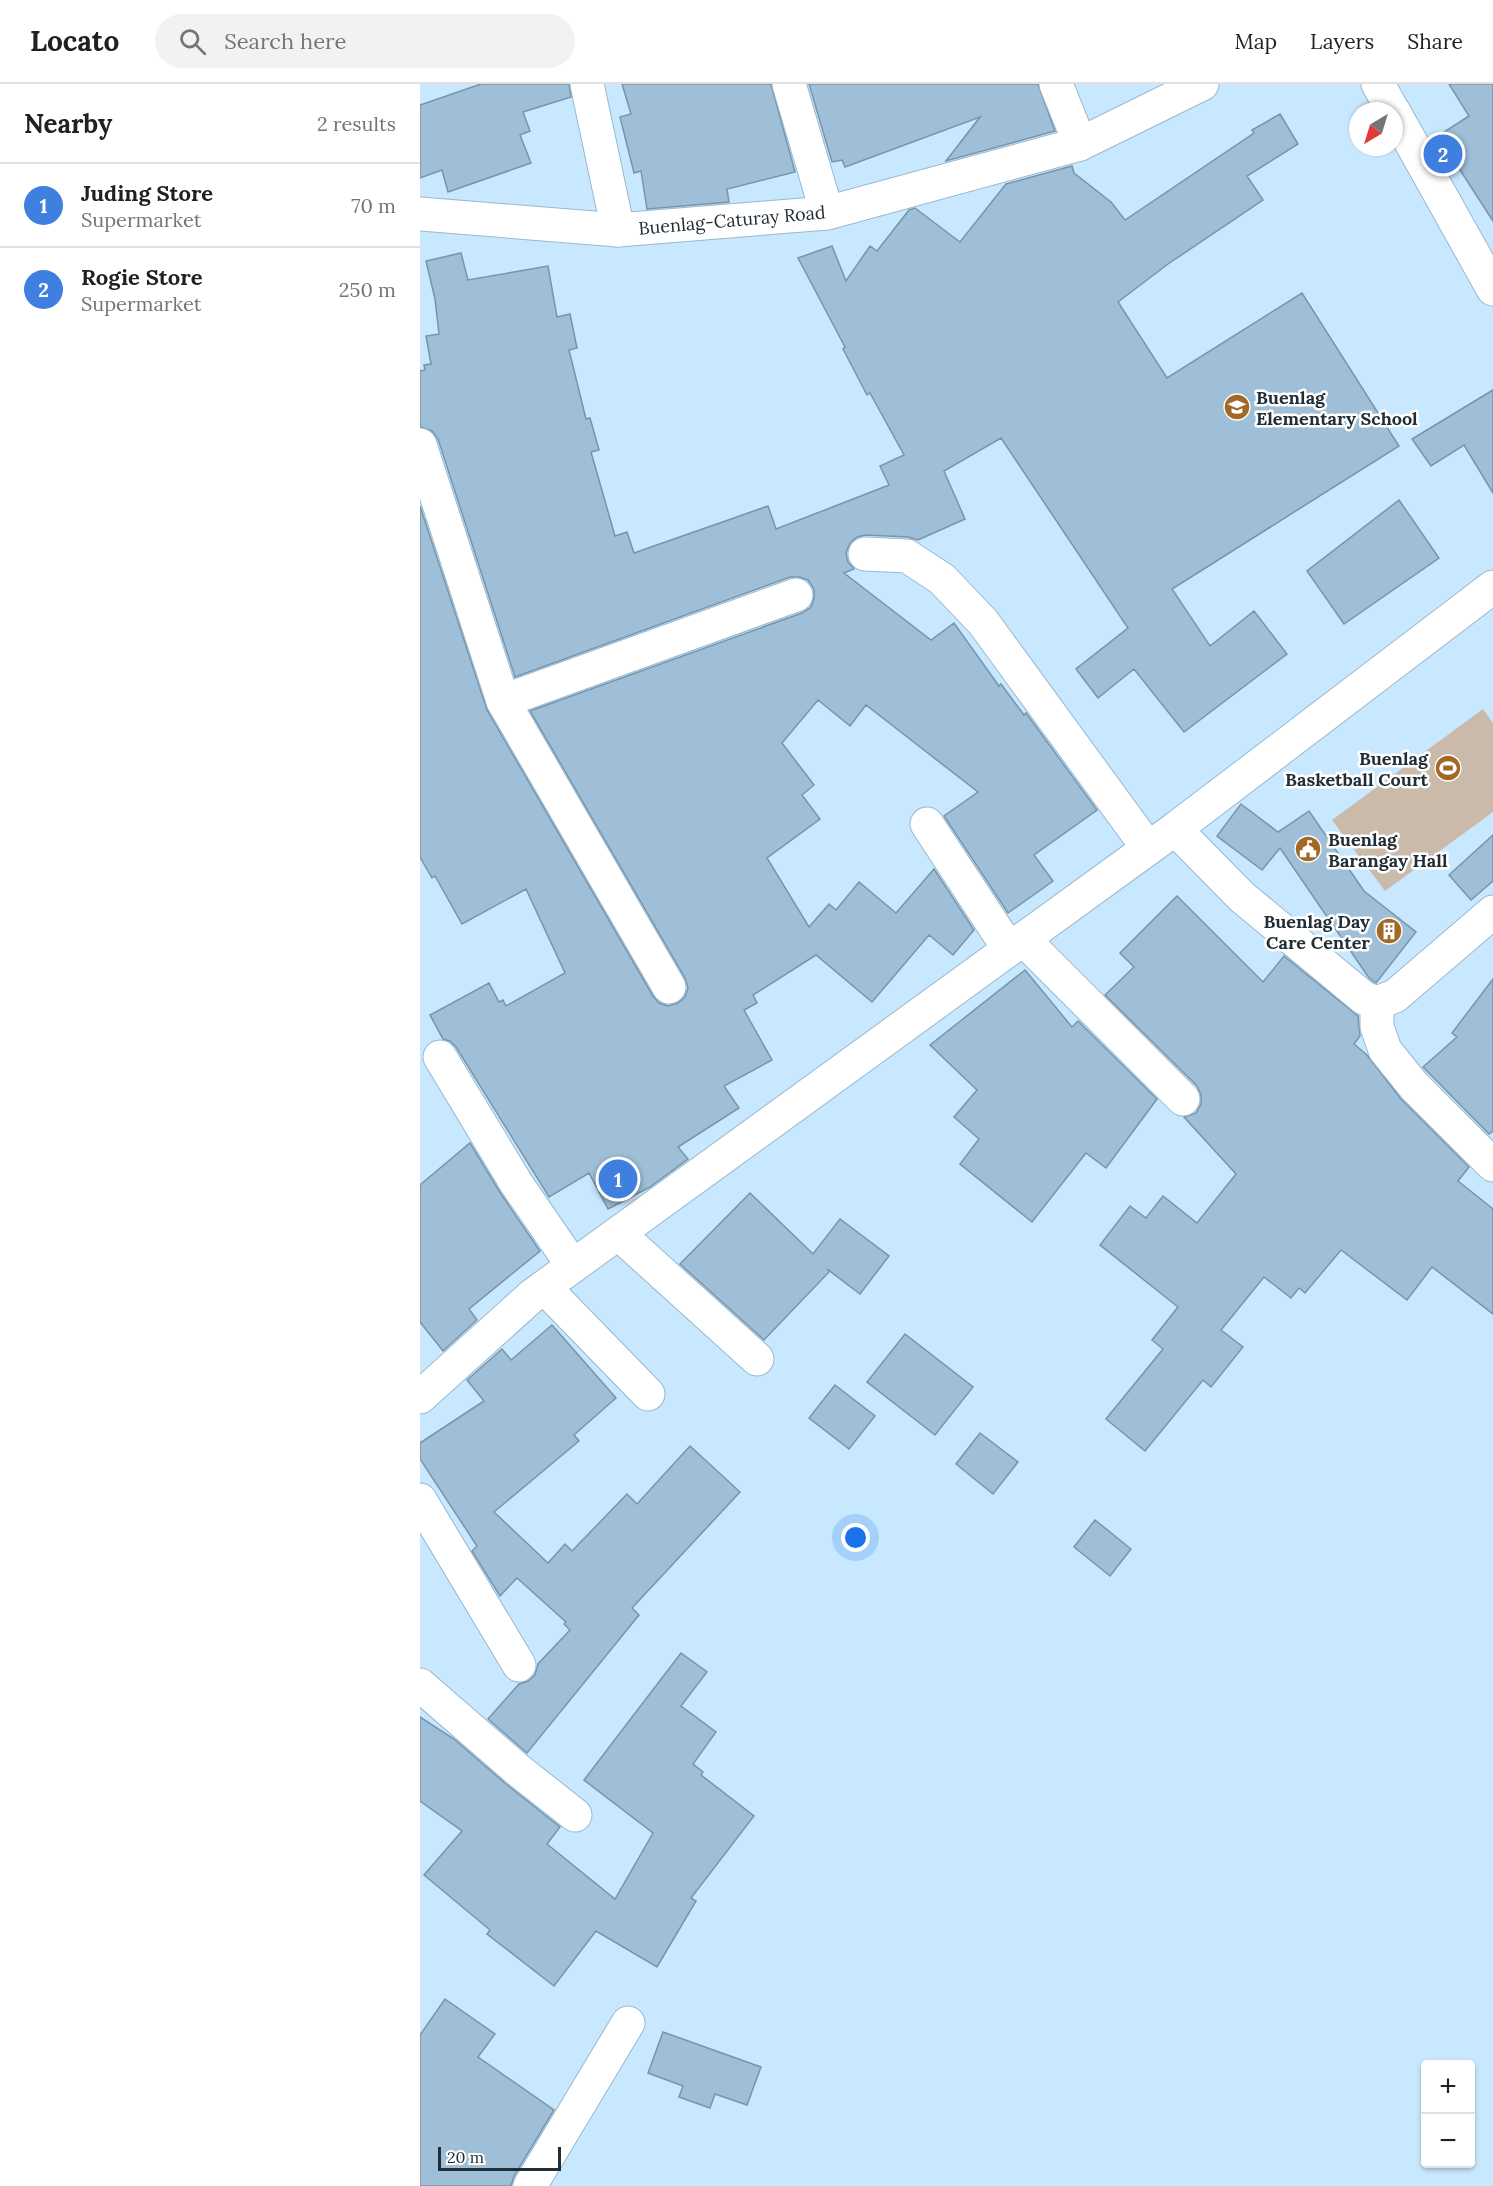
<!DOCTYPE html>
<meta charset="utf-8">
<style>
:root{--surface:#fff;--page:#f2f2f2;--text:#202124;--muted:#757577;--line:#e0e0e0;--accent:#a26926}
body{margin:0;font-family:Lora,serif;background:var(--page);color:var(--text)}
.controls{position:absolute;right:18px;bottom:18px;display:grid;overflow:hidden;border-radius:6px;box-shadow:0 2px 4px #0004}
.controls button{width:54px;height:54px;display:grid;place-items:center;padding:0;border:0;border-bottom:2px solid var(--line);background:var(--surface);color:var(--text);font:30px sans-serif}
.compass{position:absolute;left:929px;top:18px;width:54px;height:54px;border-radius:50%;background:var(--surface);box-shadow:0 2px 4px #0004;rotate:218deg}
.scale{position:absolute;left:18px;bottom:15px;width:123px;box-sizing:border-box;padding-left:6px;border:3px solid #212e36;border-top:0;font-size:16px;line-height:21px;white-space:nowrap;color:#212e36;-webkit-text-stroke:4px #fff;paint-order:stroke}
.you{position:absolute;left:436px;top:1454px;width:21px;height:21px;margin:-15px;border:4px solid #fff;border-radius:50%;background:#1a73e8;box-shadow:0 0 0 9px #1a73e833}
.badge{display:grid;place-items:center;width:39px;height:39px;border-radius:50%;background:var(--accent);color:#fff;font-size:20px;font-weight:700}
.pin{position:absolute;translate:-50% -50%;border:3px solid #fff;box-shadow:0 2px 6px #0006}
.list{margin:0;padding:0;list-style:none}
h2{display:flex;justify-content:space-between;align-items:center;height:78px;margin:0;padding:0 24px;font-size:26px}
h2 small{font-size:20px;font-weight:400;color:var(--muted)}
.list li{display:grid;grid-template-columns:39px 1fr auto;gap:18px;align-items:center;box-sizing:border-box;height:84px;padding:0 24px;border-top:2px solid var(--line)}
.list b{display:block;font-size:22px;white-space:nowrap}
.list p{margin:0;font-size:20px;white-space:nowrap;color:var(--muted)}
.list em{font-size:20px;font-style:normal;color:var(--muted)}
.icon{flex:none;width:33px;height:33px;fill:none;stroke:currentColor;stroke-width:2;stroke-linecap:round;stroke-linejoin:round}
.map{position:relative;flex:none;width:1073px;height:2102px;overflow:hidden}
header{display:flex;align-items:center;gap:36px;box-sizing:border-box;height:84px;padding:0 30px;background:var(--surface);border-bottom:2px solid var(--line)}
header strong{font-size:28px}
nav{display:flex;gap:33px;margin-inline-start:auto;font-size:21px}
.search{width:420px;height:54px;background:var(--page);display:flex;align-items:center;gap:15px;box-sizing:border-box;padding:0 21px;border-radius:33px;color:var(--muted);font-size:22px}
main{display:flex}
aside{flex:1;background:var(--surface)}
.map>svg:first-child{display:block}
.green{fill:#cabaaa}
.building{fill:#9ebfd7;stroke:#7795aa;stroke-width:1.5}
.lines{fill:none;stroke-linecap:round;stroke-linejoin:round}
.minor-casing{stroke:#99b8cf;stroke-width:35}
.minor{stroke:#fff;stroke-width:33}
.labels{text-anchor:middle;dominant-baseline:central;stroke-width:5;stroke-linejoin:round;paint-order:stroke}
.street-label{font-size:18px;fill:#212e36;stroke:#fff}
.poi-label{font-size:18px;font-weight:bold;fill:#212e36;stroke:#fff;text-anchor:start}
</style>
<header>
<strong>Locato</strong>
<div class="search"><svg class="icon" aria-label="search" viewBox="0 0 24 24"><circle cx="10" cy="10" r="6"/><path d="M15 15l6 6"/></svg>Search here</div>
<nav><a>Map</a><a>Layers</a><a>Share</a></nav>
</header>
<main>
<aside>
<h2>Nearby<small>2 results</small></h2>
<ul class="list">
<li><span class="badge" style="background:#3f7fe0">1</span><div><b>Juding Store</b><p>Supermarket</p></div><em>70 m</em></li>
<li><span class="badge" style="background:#3f7fe0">2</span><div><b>Rogie Store</b><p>Supermarket</p></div><em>250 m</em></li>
</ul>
</aside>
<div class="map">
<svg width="1073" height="2102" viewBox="0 0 1073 2102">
<rect width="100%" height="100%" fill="#c8e8ff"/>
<polygon class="green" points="1063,625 1073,639 1073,728 965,807 912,736"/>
<g class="building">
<polygon points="61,0 149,0 151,13 103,28 110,47 100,51 111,79 28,108 22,86 0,94 0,21"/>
<polygon points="202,0 351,0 375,88 307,105 309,118 227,125 221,87 214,89 200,33 211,30"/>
<polygon points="389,0 618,0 635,47 526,77 560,33 425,83 422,76 412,78"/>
<polygon points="1029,0 1073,0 1073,137 1018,52 1049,32"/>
<polygon points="860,30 878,60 827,92 843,116 748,180 698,218 747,294 882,209 979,362 752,505 790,562 834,527 867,570 764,648 714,585 678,614 656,585 708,544 581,354 524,387 545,435 498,456 488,453 446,451 437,453 430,459 426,469 428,478 434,485 424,489 511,556 534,539 579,602 581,600 604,631 606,629 677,726 614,771 633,797 588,829 524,732 558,708 446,621 430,642 398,616 362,659 394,701 382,711 400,735 347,774 389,843 409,820 416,826 439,798 476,829 514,785 554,846 533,871 509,851 452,918 396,871 333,911 337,919 324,926 352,976 304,1002 319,1024 258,1063 268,1075 230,1103 188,1125 169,1089 129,1113 36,963 30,957 23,955 10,931 69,899 79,918 83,916 86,922 145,889 106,805 42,840 15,792 12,794 0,773 0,422 67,626 233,912 239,919 248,922 258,919 265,913 268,904 265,894 110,627 382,529 391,523 394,514 394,505 388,496 379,493 370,493 95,593 18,355 12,347 0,343 0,287 5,286 4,281 11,280 6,252 19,250 15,215 6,177 41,169 48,196 128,182 137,233 150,230 157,264 149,266 166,335 170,334 179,366 171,368 195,452 207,448 214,469 348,422 356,445 469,401 460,382 484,371 450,309 447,311 423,265 425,263 378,174 412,162 426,197 450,162 457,167 489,126 495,124 540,158 586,100 652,82 654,89 691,118 705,136 834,49 832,46"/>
<polygon points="1073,306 1073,409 1044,361 1011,382 992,355"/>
<polygon points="979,416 1019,474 924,540 887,487"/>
<polygon points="821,720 858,748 889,727 944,807 996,848 956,899 949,894 860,764 842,786 797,752"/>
<polygon points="1073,751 1073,797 1051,816 1029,791"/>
<polygon points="757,812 843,898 864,872 938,932 940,952 934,960 947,971 981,1015 1049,1083 1038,1097 1073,1125 1073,1230 1012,1183 987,1216 921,1166 885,1209 879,1204 871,1214 844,1193 801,1246 823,1263 791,1303 783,1296 725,1367 686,1335 743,1265 732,1256 758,1223 680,1161 710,1122 726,1134 743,1112 777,1139 816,1090 764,1033 776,1029 781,1020 781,1011 777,1002 685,911 714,883 700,869"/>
<polygon points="605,886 652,943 658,937 737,1015 686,1084 666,1069 612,1138 540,1080 559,1055 534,1033 557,1006 510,961"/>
<polygon points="1073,895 1073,1047 1069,1050 1003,983 1037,953 1032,949"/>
<polygon points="50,1059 81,1110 120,1167 49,1225 57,1236 23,1267 0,1238 0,1101"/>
<polygon points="330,1109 393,1170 420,1135 469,1172 440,1210 407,1185 410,1187 344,1256 260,1180"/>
<polygon points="132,1241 196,1314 154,1351 159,1357 74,1428 128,1479 145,1460 152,1467 207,1410 217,1420 270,1362 320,1408 212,1524 219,1531 107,1669 68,1635 99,1600 108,1597 115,1591 118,1580 150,1546 144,1540 146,1538 97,1494 80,1512 52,1467 57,1462 0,1375 0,1359 64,1317 47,1296 82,1265 91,1276"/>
<polygon points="485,1250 553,1303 515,1351 447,1298"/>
<polygon points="415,1301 455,1332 429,1365 389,1334"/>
<polygon points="560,1349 598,1378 573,1410 536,1380"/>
<polygon points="675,1436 711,1465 690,1492 654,1463"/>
<polygon points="261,1569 287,1588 261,1622 296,1648 273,1680 283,1688 281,1691 334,1732 271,1814 276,1817 237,1883 176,1847 134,1902 67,1850 70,1846 4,1791 42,1747 0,1717 0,1633 34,1655 86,1700 140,1743 127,1760 195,1815 233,1749 164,1696"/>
<polygon points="25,1915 75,1950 58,1973 134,2026 94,2092 91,2102 0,2102 0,1951"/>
<polygon points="243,1948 341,1983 327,2021 295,2010 290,2024 259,2013 263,2002 228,1989"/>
</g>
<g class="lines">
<defs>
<g id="minor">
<polyline points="167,0 198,146"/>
<polyline points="369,0 407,129"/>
<polyline points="636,0 660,60"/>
<polyline points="958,0 973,27"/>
<polyline points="974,28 1073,205"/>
<polyline points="0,130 198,146 407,129 660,60 782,0"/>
<polyline points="0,361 83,617 249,903"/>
<polyline points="445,470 487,472 522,495 563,538 728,764"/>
<polyline points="83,617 376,511"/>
<polyline points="507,740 589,865"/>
<polyline points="755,745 822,813 944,914 957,919 975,912 1073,828"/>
<polyline points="603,855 763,1015"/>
<polyline points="957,919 957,943 965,966 994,1002 1073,1081"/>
<polyline points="20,973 96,1099 153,1182"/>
<polyline points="199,1150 337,1275"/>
<polyline points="124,1203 228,1310"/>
<polyline points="0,1313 113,1211 755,745 1073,503"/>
<polyline points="0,1416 99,1581"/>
<polyline points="0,1601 98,1686 155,1731"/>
<polyline points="110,2102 208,1939"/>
</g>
</defs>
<use href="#minor" class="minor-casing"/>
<use href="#minor" class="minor"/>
</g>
<defs>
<symbol id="school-disc" viewBox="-11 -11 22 22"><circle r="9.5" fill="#a26926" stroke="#fff"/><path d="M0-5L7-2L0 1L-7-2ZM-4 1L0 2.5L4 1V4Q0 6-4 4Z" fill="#fff"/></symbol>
<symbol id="stadium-disc" viewBox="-11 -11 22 22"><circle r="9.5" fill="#a26926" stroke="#fff"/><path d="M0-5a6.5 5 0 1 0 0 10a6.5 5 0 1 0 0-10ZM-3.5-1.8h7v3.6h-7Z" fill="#fff"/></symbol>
<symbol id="civic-disc" viewBox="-11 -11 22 22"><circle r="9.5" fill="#a26926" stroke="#fff"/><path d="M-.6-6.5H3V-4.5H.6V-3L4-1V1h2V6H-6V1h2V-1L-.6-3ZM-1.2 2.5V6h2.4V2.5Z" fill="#fff"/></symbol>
<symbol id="building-disc" viewBox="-11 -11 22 22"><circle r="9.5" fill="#a26926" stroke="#fff"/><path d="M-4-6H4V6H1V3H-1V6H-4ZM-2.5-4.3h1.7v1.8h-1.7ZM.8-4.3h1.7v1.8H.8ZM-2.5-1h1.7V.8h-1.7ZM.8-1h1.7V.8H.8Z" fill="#fff"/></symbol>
</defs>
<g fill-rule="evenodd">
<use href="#school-disc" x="802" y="308" width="30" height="30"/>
<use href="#stadium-disc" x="1013" y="669" width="30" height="30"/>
<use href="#civic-disc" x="873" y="750" width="30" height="30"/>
<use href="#building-disc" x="954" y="832" width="30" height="30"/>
</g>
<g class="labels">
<g class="street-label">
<text transform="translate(312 136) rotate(-5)">Buenlag-Caturay Road</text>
</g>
<g class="poi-label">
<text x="836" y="313">Buenlag<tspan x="836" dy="21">Elementary School</tspan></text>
<text x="1008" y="674" text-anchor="end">Buenlag<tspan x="1008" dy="21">Basketball Court</tspan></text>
<text x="908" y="755">Buenlag<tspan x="908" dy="21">Barangay Hall</tspan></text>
<text x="950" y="837" text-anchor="end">Buenlag Day<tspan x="950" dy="21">Care Center</tspan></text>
</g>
</g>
</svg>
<div class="controls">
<button>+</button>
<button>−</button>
</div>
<svg class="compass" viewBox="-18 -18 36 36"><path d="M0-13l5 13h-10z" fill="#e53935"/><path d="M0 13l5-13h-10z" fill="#757577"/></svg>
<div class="scale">20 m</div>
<div class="you"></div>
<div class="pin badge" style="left:198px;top:1095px;background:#3f7fe0">1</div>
<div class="pin badge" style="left:1023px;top:70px;background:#3f7fe0">2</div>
</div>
</main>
